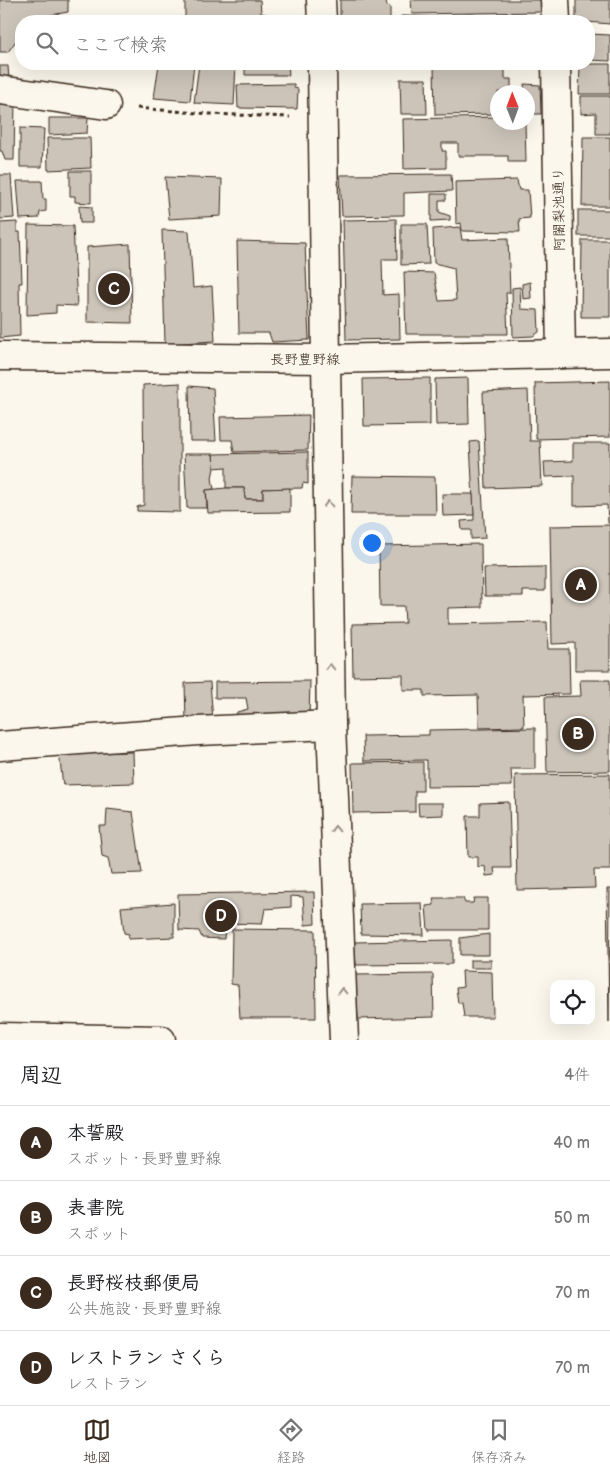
<!DOCTYPE html>
<html lang="ja">
<meta charset="utf-8">
<style>
:root{--surface:#fff;--page:#f2f2f2;--text:#202124;--muted:#757577;--line:#e0e0e0;--accent:#3b2a1e}
body{margin:0;font-family:"Balsamiq Sans","Klee One",sans-serif;background:var(--page);color:var(--text)}
.controls{position:absolute;right:15px;bottom:15px;display:grid;overflow:hidden;border-radius:10px;box-shadow:0 5px 20px #0002}
.controls button{width:45px;height:45px;display:grid;place-items:center;padding:0;border:0;border-bottom:1px solid var(--line);background:var(--surface);color:var(--text);font:25px sans-serif}
.compass{position:absolute;left:490px;top:85px;width:45px;height:45px;border-radius:50%;background:var(--surface);box-shadow:0 5px 20px #0002;rotate:359deg}
.you{position:absolute;left:371px;top:542px;width:18px;height:18px;margin:-12px;border:4px solid #fff;border-radius:50%;background:#1a73e8;box-shadow:0 0 0 8px #1a73e833}
.badge{display:grid;place-items:center;width:32px;height:32px;border-radius:50%;background:var(--accent);color:#fff;font-size:16px;font-weight:700}
.pin{position:absolute;translate:-50% -50%;border:2px solid #fff;box-shadow:0 1px 5px #0006}
.list{margin:0;padding:0;list-style:none}
h2{display:flex;justify-content:space-between;align-items:center;height:65px;margin:0;padding:0 20px;font-size:21px}
h2 small{font-size:16px;font-weight:400;color:var(--muted)}
.list li{display:grid;grid-template-columns:32px 1fr auto;gap:15px;align-items:center;box-sizing:border-box;height:75px;padding:0 20px;border-top:1px solid var(--line)}
.list b{display:block;font-size:19px;white-space:nowrap}
.list p{margin:0;font-size:16px;white-space:nowrap;color:var(--muted)}
.list em{font-size:16px;font-style:normal;color:var(--muted)}
.icon{flex:none;width:28px;height:28px;fill:none;stroke:currentColor;stroke-width:2;stroke-linecap:round;stroke-linejoin:round}
.map{position:relative;flex:none;width:610px;height:1040px;overflow:hidden}
.search{position:absolute;background:var(--surface);box-shadow:0 5px 20px #0002;left:15px;right:15px;top:15px;height:55px;display:flex;align-items:center;gap:12px;box-sizing:border-box;padding:0 18px;border-radius:20px;color:var(--muted);font-size:19px}
.sheet{height:365px;background:var(--surface)}
nav{display:flex;justify-content:space-around;align-items:center;box-sizing:border-box;height:70px;border-top:1px solid var(--line);background:var(--surface);font-size:14px;color:var(--muted)}
nav a{display:grid;justify-items:center;gap:2px}
nav .on{color:var(--accent)}
.map>svg:first-child{display:block}
.building{fill:#ccc4b9;stroke:#3b2a1e}
.lines{fill:none;stroke-linecap:round;stroke-linejoin:round}
.minor-casing{stroke:#3b2a1e;stroke-width:31}
.tertiary-casing{stroke:#3b2a1e;stroke-width:31}
.secondary-casing{stroke:#3b2a1e;stroke-width:31}
.path{stroke:#3b2a1e;stroke-width:3;stroke-dasharray:4 4;stroke-linecap:butt}
.minor{stroke:#fbf7ec;stroke-width:28}
.tertiary{stroke:#fbf7ec;stroke-width:28}
.secondary{stroke:#fbf7ec;stroke-width:28}
.oneway{stroke:#9b9085}
.labels{text-anchor:middle;dominant-baseline:central;stroke-width:4;stroke-linejoin:round;paint-order:stroke}
.street-label{font-size:14px;fill:#3b2a1e;stroke:#fbf7ec}
</style>
<div class="map">
<svg width="610" height="1040" viewBox="0 0 610 1040">
<rect width="100%" height="100%" fill="#fbf7ec"/>
<filter id="ink" filterUnits="userSpaceOnUse"><feTurbulence type="fractalNoise" baseFrequency=".02" numOctaves="2"/><feDisplacementMap in="SourceGraphic" scale="10" xChannelSelector="R" yChannelSelector="G"/><feConvolveMatrix kernelMatrix="1 2 1 2 8 2 1 2 1" color-interpolation-filters="sRGB"/></filter>
<g filter="url(#ink)">
<g class="building">
<polygon points="0,0 68,0 68,12 51,15 50,21 21,21 21,42 15,42 8,52 0,52"/>
<polygon points="185,0 260,0 261,13 269,15 269,21 185,21"/>
<polygon points="340,0 386,0 387,6 390,7 390,21 340,21"/>
<polygon points="411,0 542,0 542,12 412,14"/>
<polygon points="576,0 610,0 610,24 576,21"/>
<polygon points="401,16 461,17 461,21 401,21"/>
<rect x="497" y="18" width="39" height="3"/>
<polygon points="589,34 610,35 610,61 589,60"/>
<polygon points="159,64 194,64 190,101 154,98"/>
<polygon points="199,64 236,64 234,105 194,103"/>
<polygon points="245,64 288,64 289,75 245,75"/>
<polygon points="439,64 505,64 505,79 511,79 511,92 498,92 498,114 435,115 434,66"/>
<polygon points="580,64 610,64 610,94 579,94"/>
<polygon points="0,66 8,66 9,79 0,79"/>
<polygon points="400,79 426,79 427,114 401,114"/>
<polygon points="294,84 294,88 298,89 297,109 238,108 237,85"/>
<polygon points="524,84 540,85 541,114 530,114 528,92 525,92"/>
<polygon points="581,96 610,96 610,134 596,134 596,113 581,114"/>
<polygon points="0,101 15,101 14,160 5,160 2,151 0,151"/>
<polygon points="498,117 498,122 525,122 526,162 508,162 508,156 458,156 458,143 442,143 442,151 446,151 446,168 404,169 403,119"/>
<polygon points="49,118 88,118 87,133 49,135"/>
<polygon points="20,128 44,129 42,167 20,167"/>
<polygon points="583,137 610,137 610,206 582,206"/>
<polygon points="47,138 90,138 91,168 48,170"/>
<polygon points="70,171 91,171 91,203 75,202 75,196 70,196"/>
<polygon points="451,174 452,191 404,193 404,215 342,216 340,175"/>
<polygon points="0,175 11,175 14,218 0,219"/>
<polygon points="165,177 222,179 221,216 169,219"/>
<polygon points="517,180 519,190 528,190 530,218 519,219 520,232 462,231 461,223 456,224 455,182"/>
<polygon points="17,181 42,181 43,199 46,199 46,211 40,212 39,218 20,219"/>
<polygon points="431,194 446,194 446,200 439,200 439,212 450,216 450,220 431,221"/>
<polygon points="79,206 92,207 92,223 80,223"/>
<rect x="578" y="210" width="32" height="26"/>
<polygon points="396,219 397,259 382,259 383,295 399,294 400,339 346,340 343,220"/>
<polygon points="17,222 17,232 20,232 22,283 19,283 20,336 0,338 0,223"/>
<polygon points="401,224 427,224 429,264 401,265"/>
<polygon points="28,225 73,226 77,306 56,305 56,313 27,315"/>
<polygon points="460,227 462,240 508,238 510,293 506,293 508,334 406,334 404,272 434,273 439,301 456,300 454,268 434,263 433,229"/>
<polygon points="162,230 189,231 193,288 212,286 215,341 165,344"/>
<polygon points="582,240 610,240 610,317 581,317"/>
<polygon points="237,241 305,243 309,340 272,342 269,333 239,333"/>
<polygon points="130,244 132,323 87,322 87,247"/>
<polygon points="530,282 531,298 523,299 522,284"/>
<polygon points="520,287 521,309 538,310 539,332 533,336 513,337 512,288"/>
<polygon points="430,378 430,425 364,426 363,379"/>
<polygon points="468,378 469,424 436,425 435,379"/>
<polygon points="610,381 610,437 536,439 535,383"/>
<polygon points="180,383 180,512 137,511 137,507 144,505 143,385"/>
<polygon points="189,386 213,388 216,441 190,441"/>
<polygon points="528,390 530,441 540,441 542,486 486,488 483,392"/>
<polygon points="309,415 308,450 234,452 232,440 221,440 220,417"/>
<polygon points="479,441 485,538 471,539 471,530 462,530 461,521 474,520 470,442"/>
<polygon points="573,443 610,443 610,523 608,523 607,505 574,506 574,476 545,477 544,462 573,461"/>
<polygon points="308,452 308,484 303,483 302,488 263,489 263,499 245,499 244,488 226,488 226,467 214,468 213,454"/>
<polygon points="184,454 213,454 214,468 212,478 214,489 206,490 207,508 187,508"/>
<polygon points="352,476 435,477 436,514 351,514"/>
<polygon points="226,488 244,488 245,499 263,499 263,489 290,488 290,512 208,513 206,490"/>
<polygon points="442,494 473,494 474,515 443,516"/>
<polygon points="610,525 610,670 575,670 575,643 552,644 550,526"/>
<polygon points="481,544 482,607 448,608 448,624 547,622 548,649 569,649 570,694 523,695 524,727 479,728 478,695 424,696 424,690 403,690 403,675 353,676 352,624 405,623 404,606 380,606 379,546"/>
<polygon points="545,567 545,591 523,591 523,596 485,596 484,568"/>
<polygon points="580,680 610,680 610,771 547,772 545,697 581,696"/>
<polygon points="310,681 309,717 236,719 237,712 248,709 246,698 215,698 215,682"/>
<polygon points="210,682 213,721 186,723 185,683"/>
<polygon points="535,728 535,769 511,769 512,786 427,787 427,760 364,761 363,736 429,735 429,730"/>
<polygon points="133,752 134,783 63,785 59,753"/>
<polygon points="423,762 423,791 415,791 415,812 353,813 352,763"/>
<polygon points="610,774 610,870 594,870 595,888 517,890 515,775"/>
<polygon points="509,802 511,868 494,868 495,875 486,876 485,866 478,867 478,857 468,857 467,816 480,816 480,803"/>
<polygon points="418,803 443,803 443,815 419,816"/>
<polygon points="107,809 133,812 142,873 111,874 108,858 102,856 99,826 106,826"/>
<polygon points="607,889 610,889 609,1022"/>
<polygon points="314,892 315,924 305,925 303,897 291,896 291,907 265,909 262,924 225,923 224,939 202,938 199,931 179,930 178,894"/>
<polygon points="433,898 463,898 465,903 473,903 474,898 488,898 488,930 428,930 426,906 434,905"/>
<polygon points="174,903 174,937 128,939 129,934 124,933 121,907"/>
<polygon points="422,903 424,935 361,934 360,904"/>
<polygon points="232,929 315,930 316,1018 240,1018 238,985 231,984"/>
<polygon points="489,934 489,955 460,955 460,938"/>
<polygon points="452,940 452,964 356,965 354,942"/>
<rect x="470" y="960" width="21" height="8"/>
<polygon points="462,971 492,972 493,1017 464,1017 462,1003 458,1003 456,988 463,987"/>
<polygon points="433,974 434,1017 358,1019 355,975"/>
</g>
<g class="lines">
<defs>
<g id="minor">
<polyline points="555,0 556,21"/>
<polyline points="556,64 561,354"/>
<polyline points="0,90 106,105"/>
<polyline points="0,746 198,731 331,725"/>
<polyline points="0,1037 161,1040"/>
</g>
<g id="tertiary">
<polyline points="321,0 322,21"/>
<polyline points="322,64 331,725 344,1040"/>
</g>
<polyline id="secondary" points="0,356 326,359 610,353"/>
</defs>
<use href="#minor" class="minor-casing"/>
<use href="#tertiary" class="tertiary-casing"/>
<use href="#secondary" class="secondary-casing"/>
<polyline class="path" points="137,108 210,114 290,117"/>
<use href="#minor" class="minor"/>
<use href="#tertiary" class="tertiary"/>
<use href="#secondary" class="secondary"/>
</g>
<defs><path id="oneway-chevron" d="M-2-3.5L2.5 0L-2 3.5" fill="none" stroke-width="1.6" stroke-linecap="round" stroke-linejoin="round" transform="scale(1.25)"/></defs>
<g class="oneway">
<use href="#oneway-chevron" transform="translate(328 504) rotate(-91)"/>
<use href="#oneway-chevron" transform="translate(330 667) rotate(-91)"/>
<use href="#oneway-chevron" transform="translate(335 829) rotate(-92)"/>
<use href="#oneway-chevron" transform="translate(342 991) rotate(-92)"/>
</g>
</g>
<g class="labels">
<g class="street-label">
<text transform="translate(559 209) rotate(-91)">阿闍梨池通り</text>
<text x="305" y="359">長野豊野線</text>
</g>
</g>
</svg>
<div class="controls">
<button><svg class="icon" aria-label="locate" viewBox="0 0 24 24"><circle cx="12" cy="12" r="6"/><path d="M12 2v4M12 18v4M2 12h4M18 12h4"/></svg></button>
</div>
<svg class="compass" viewBox="-18 -18 36 36"><path d="M0-13l5 13h-10z" fill="#e53935"/><path d="M0 13l5-13h-10z" fill="#757577"/></svg>
<div class="you"></div>
<div class="pin badge" style="left:581px;top:585px">A</div>
<div class="pin badge" style="left:578px;top:734px">B</div>
<div class="pin badge" style="left:114px;top:289px">C</div>
<div class="pin badge" style="left:221px;top:916px">D</div>
<div class="search"><svg class="icon" aria-label="search" viewBox="0 0 24 24"><circle cx="10" cy="10" r="6"/><path d="M15 15l6 6"/></svg>ここで検索</div>
</div>
<section class="sheet">
<h2>周辺<small>4件</small></h2>
<ul class="list">
<li><span class="badge">A</span><div><b>本誓殿</b><p>スポット · 長野豊野線</p></div><em>40 m</em></li>
<li><span class="badge">B</span><div><b>表書院</b><p>スポット</p></div><em>50 m</em></li>
<li><span class="badge">C</span><div><b>長野桜枝郵便局</b><p>公共施設 · 長野豊野線</p></div><em>70 m</em></li>
<li><span class="badge">D</span><div><b>レストラン さくら</b><p>レストラン</p></div><em>70 m</em></li>
</ul>
</section>
<nav>
<a class="on"><svg class="icon" aria-label="map" viewBox="0 0 24 24"><path d="M3 6l6-2 6 2 6-2v14l-6 2-6-2-6 2zM9 4v14M15 6v14"/></svg>地図</a>
<a><svg class="icon" aria-label="directions" viewBox="0 0 24 24"><path d="M12 3l9 9-9 9-9-9zM9 14v-3h6M13 9l2 2-2 2"/></svg>経路</a>
<a><svg class="icon" aria-label="saved" viewBox="0 0 24 24"><path d="M7 4h10v16l-5-4-5 4z"/></svg>保存済み</a>
</nav>
